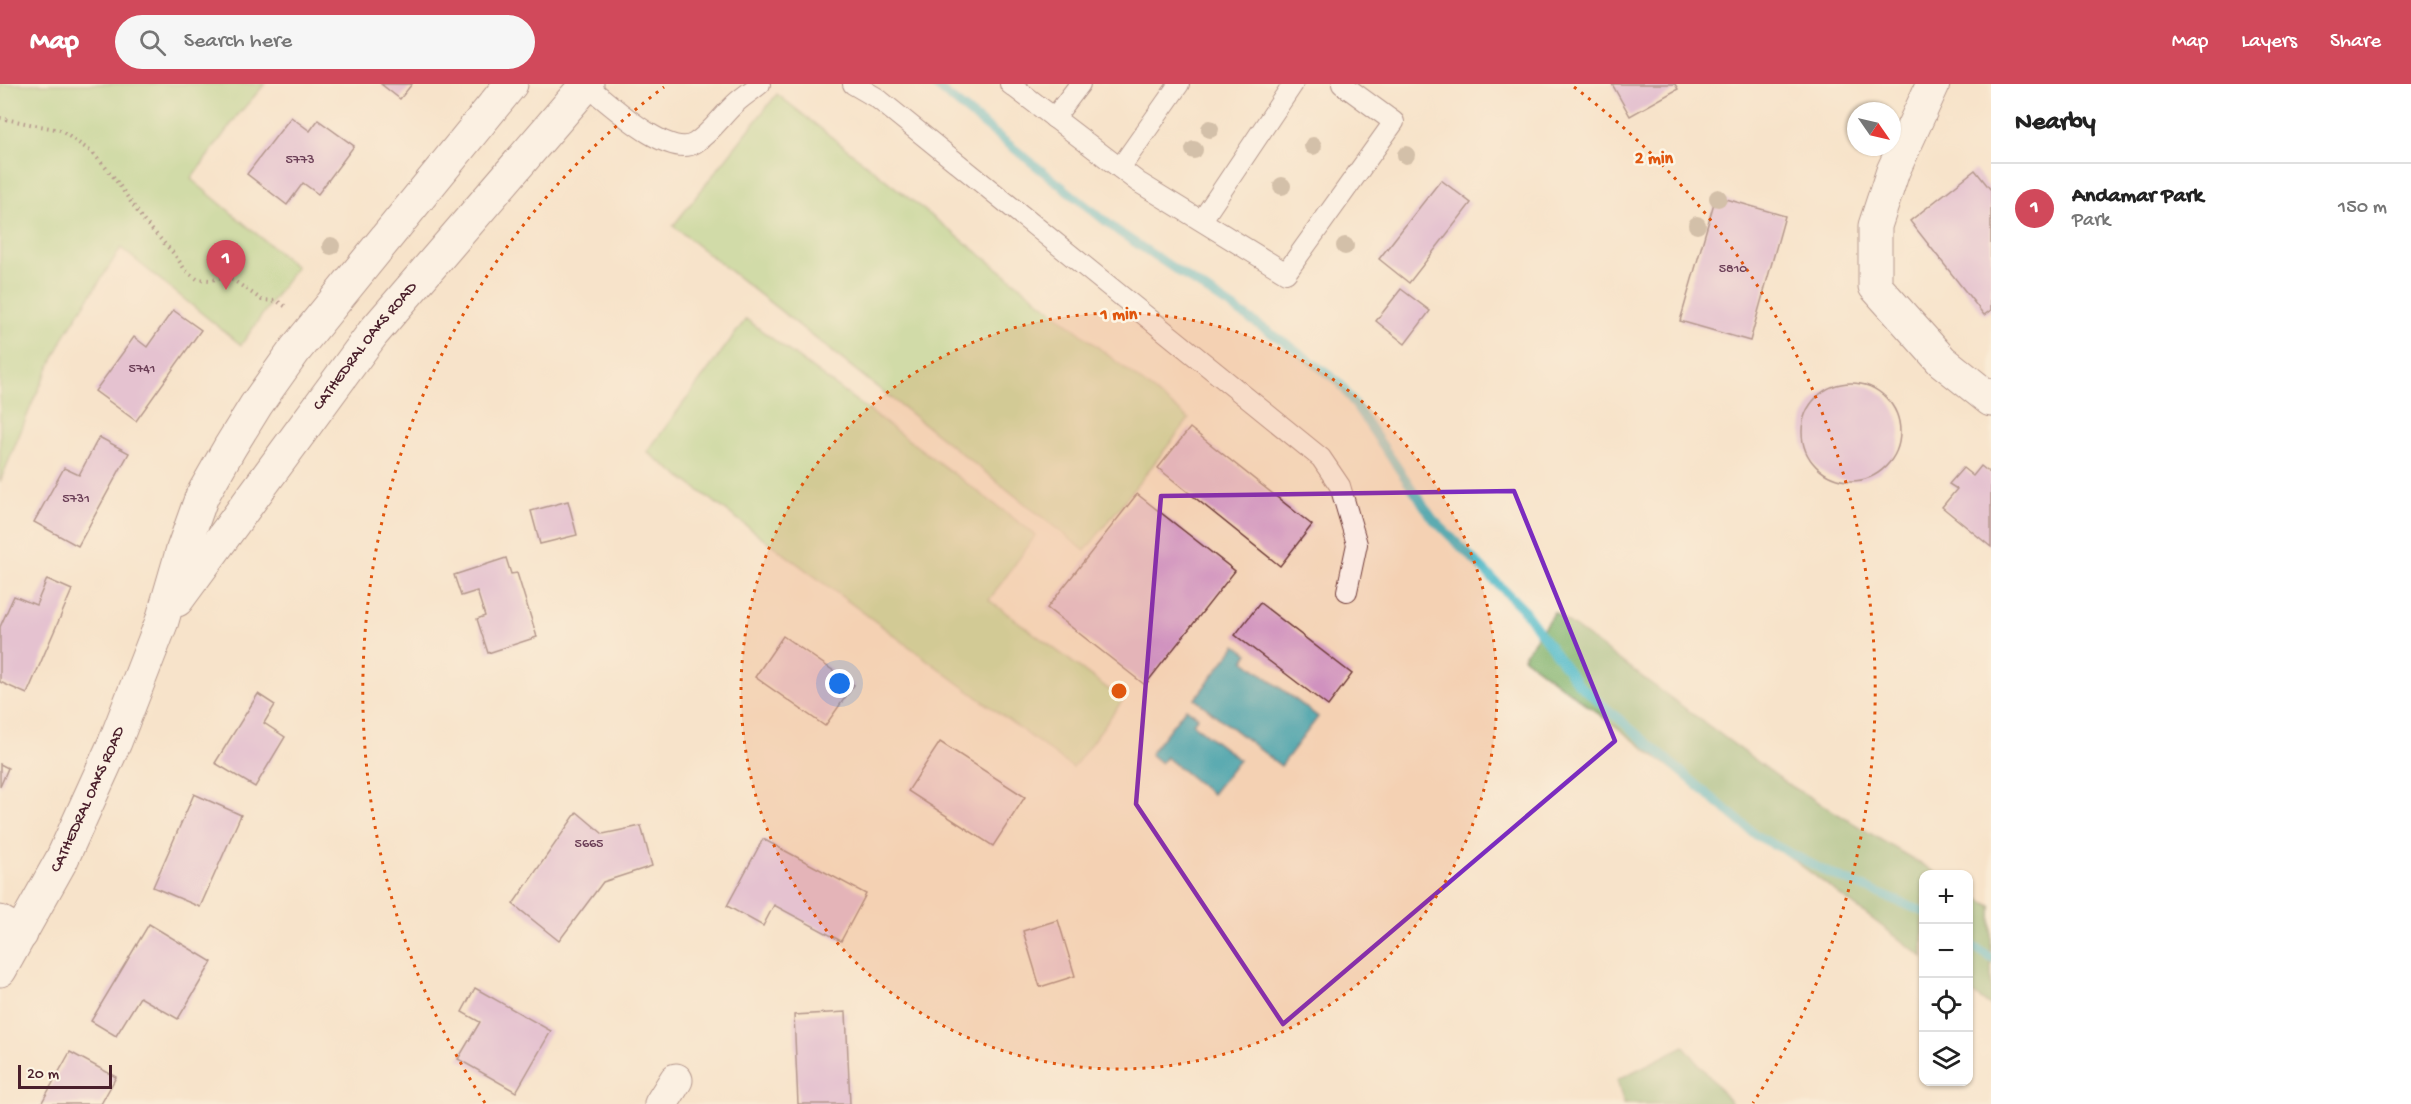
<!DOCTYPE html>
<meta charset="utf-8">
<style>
:root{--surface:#fff;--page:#f6f6f6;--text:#222;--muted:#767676;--line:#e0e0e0;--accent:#d1495b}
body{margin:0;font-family:"Gochi Hand",sans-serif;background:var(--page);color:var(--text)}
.controls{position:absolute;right:18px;bottom:18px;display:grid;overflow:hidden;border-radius:12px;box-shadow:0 2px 4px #0004}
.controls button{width:54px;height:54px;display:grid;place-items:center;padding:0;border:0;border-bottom:2px solid var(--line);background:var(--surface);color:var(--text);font:30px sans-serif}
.compass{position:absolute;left:1847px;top:18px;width:54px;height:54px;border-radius:50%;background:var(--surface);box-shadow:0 2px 4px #0004;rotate:124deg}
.scale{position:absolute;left:18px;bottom:15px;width:94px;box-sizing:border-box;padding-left:6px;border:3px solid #4a1f2b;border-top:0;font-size:16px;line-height:21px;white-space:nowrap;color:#4a1f2b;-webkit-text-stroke:4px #fcf5e5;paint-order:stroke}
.you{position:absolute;left:840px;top:600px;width:21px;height:21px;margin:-15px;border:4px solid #fff;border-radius:50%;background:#1a73e8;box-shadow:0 0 0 9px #1a73e833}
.badge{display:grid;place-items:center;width:39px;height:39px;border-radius:50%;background:var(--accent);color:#fff;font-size:20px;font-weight:700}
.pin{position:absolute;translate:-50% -50px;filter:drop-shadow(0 2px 3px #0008)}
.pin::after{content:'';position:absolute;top:32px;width:21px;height:18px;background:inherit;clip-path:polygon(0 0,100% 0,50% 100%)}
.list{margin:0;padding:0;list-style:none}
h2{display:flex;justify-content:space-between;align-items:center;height:78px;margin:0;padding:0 24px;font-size:26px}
h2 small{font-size:20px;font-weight:400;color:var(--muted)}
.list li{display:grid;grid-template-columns:39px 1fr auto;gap:18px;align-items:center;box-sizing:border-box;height:90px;padding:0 24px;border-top:2px solid var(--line)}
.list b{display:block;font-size:22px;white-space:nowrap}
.list p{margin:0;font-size:20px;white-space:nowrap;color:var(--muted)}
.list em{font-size:20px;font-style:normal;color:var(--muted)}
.icon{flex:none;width:33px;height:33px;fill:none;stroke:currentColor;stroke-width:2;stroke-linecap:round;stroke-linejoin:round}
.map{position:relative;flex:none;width:1991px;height:1020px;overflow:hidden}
header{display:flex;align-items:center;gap:36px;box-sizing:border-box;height:84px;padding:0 30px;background:var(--accent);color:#fff}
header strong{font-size:28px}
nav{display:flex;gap:33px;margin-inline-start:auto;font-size:21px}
.search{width:420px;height:54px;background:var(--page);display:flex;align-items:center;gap:15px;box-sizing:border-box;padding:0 21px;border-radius:33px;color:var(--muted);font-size:22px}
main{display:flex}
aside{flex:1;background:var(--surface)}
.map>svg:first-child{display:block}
.green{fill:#a3d07e;stroke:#767854;stroke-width:1.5}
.forest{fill:#82b26d;stroke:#66684c;stroke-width:1.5}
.water{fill:#4cb8c8;stroke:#4b6c7a;stroke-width:1.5}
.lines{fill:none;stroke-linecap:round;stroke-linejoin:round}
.stream{stroke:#4cb8c8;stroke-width:9}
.building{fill:#ce9ad8}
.service-casing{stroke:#643c43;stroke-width:22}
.minor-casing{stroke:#643c43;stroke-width:35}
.secondary-casing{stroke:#643c43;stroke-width:35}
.path{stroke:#643c43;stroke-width:4;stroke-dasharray:1.5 4.5;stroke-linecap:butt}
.service{stroke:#fff;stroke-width:20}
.minor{stroke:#fff;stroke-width:33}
.secondary{stroke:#fff;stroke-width:33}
.tree{fill:#a79480}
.marked{fill:none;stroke:#7b2cbf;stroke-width:4.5;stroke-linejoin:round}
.ring{fill:none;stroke:#e0560e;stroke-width:3;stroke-dasharray:3 6}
.labels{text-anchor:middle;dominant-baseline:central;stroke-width:5;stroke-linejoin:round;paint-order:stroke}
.number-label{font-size:14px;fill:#6b3e56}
.street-label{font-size:16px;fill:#4a1f2b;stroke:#fcf5e5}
.centre{fill:#e0560e;stroke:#fcf5e5;stroke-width:3}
.ring-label{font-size:18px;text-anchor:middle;font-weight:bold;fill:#e0560e;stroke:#fcf5e5;stroke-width:5;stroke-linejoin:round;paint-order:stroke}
</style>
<header>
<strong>Map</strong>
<div class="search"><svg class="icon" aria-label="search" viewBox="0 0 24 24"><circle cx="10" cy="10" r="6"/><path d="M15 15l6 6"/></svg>Search here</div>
<nav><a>Map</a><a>Layers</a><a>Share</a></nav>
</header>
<main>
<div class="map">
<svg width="1991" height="1020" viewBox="0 0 1991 1020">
<rect width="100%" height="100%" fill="#fcf5e5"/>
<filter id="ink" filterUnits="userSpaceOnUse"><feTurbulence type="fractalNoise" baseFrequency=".0167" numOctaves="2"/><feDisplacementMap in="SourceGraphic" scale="12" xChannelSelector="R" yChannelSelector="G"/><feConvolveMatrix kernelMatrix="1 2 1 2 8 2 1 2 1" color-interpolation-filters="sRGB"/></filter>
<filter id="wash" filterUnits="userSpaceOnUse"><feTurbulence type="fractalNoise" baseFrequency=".008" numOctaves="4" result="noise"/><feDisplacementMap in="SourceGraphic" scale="24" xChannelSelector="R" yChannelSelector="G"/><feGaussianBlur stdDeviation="1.35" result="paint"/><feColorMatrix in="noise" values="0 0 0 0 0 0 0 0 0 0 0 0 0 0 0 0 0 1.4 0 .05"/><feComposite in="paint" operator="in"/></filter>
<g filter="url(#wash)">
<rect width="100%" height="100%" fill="#f7e3ca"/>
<g class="green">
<polygon points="0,0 265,0 237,32 191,95 296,183 241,261 121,164 66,249 34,315 0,398"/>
<polygon points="777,10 1189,335 1085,467 673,142"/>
<polygon points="746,235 1036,451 989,516 1123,616 1073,684 647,368"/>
</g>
<g class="forest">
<polygon points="1554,528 1788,700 1938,790 1924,790 1923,873 1523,573"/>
<polygon points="1968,809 1991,822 1991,923 1969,906"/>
<polygon points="1684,962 1732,1020 1624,1020 1617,996"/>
</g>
<g class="water">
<polygon points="1236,561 1248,570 1244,576 1318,633 1281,682 1195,615"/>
<polygon points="1186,624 1198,633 1193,640 1239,676 1212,710 1166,673 1161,679 1150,670"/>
</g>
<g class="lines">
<g class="stream">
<polyline points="933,0 1119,148 1292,263 1340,299 1433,435 1522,524 1578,600 1757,752 1831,790 1924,828"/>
<polyline points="1968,859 1991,874"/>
</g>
</g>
<g id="blocks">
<g class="building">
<polygon points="381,0 412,0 400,15"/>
<polygon points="1612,0 1675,0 1678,5 1630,32"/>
<polygon points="291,33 310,47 318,36 354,62 318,110 303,99 287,121 247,90"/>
<polygon points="1975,86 1991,106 1991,226 1984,231 1910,137"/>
<polygon points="1441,96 1471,119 1409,199 1379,175"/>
<polygon points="1716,112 1785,132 1750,257 1680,237"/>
<polygon points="1401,205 1430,227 1405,260 1376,237"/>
<polygon points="173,226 201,246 136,337 95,307 134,253 147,263"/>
<circle cx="1851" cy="348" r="49"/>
<polygon points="1190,344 1312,441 1280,482 1158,384"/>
<polygon points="99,353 129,369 78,462 34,438 64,384 79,391"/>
<polygon points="1981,382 1991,390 1991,463 1942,423 1957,405 1949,400 1963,384 1973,392"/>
<polygon points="1137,410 1235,487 1145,601 1047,524"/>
<polygon points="568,417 577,451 540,460 531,427"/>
<polygon points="506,474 511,490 517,489 537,553 488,569 477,535 485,532 477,507 461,512 454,491"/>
<polygon points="47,495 72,506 27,610 0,598 0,543 14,512 36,521"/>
<polygon points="1260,519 1352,590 1328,622 1235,551"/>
<polygon points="783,552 854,601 825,642 755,593"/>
<polygon points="258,610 275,621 264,639 285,653 255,703 215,679"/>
<polygon points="940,658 1025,713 993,762 908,707"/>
<polygon points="0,680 8,684 0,703"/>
<polygon points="194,710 241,731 200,823 153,803"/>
<polygon points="577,728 603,750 641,742 652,782 603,798 559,857 513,820"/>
<polygon points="763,755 866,810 841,857 774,821 763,842 727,822"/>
<polygon points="1058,836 1075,892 1040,903 1023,847"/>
<polygon points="149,840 212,878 178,935 140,913 116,952 91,937"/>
<polygon points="475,904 551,947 516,1008 458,975 480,938 462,928"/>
<polygon points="846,928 850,1020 798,1020 794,931"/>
<polygon points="70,968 116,993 101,1020 41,1020"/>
</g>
</g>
</g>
<g filter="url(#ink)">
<use href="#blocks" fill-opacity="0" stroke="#643c43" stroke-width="1.5"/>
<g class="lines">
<defs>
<g id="service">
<polyline points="853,0 877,14 1321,374 1340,402 1357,460 1347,507"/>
<polyline points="1010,0 1138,98 1286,189 1394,38 1342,0"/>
<path d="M586,1C607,17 668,76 695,59C712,48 723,30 738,17C745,11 753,6 760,0"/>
<polyline points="1054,34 1080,0"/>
<polyline points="1120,84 1179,0"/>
<polyline points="1202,136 1293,0"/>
</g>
<g id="minor">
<polyline points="1933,0 1893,87 1875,142 1875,202 1942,277 1991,316"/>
<polyline points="0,838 21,850"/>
<polyline points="661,1020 676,996"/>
</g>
<g id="secondary">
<path id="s1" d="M177,516L373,249L587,0"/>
<path id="s2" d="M0,886L62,775L115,658L162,537L182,468L202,412L230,363L256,321L295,266L511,0"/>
</g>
</defs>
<use href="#service" class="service-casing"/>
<use href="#minor" class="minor-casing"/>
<use href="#secondary" class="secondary-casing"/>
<polyline class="path" points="0,34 60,46 93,69 113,92 144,137 175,171 186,187 197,195 209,196 224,194 233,196 262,216 277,217 288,224"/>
<use href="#service" class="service"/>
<use href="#minor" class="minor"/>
<use href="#secondary" class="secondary"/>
</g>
<g class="tree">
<circle cx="1210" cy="45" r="9"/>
<circle cx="1313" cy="62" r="9"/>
<circle cx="1194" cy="66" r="9"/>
<circle cx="1406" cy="71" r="9"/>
<circle cx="1282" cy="102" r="9"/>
<circle cx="1718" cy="114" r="9"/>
<circle cx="1697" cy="141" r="9"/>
<circle cx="331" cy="162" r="9"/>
<circle cx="1345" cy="162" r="9"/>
</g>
</g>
<path d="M0 0H1991V1020H0ZM1514,407L1615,657L1283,940L1136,720L1161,412Z" fill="#f7e3ca" fill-opacity=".55" fill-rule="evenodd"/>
<path class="marked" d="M1514,407L1615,657L1283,940L1136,720L1161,412Z"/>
<circle cx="1119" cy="607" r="378" fill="#e0560e" fill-opacity=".12"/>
<g class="ring">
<circle cx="1119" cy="607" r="378"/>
<path d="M485 1019A756 756 0 0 1 664 3M1574 3A756 756 0 0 1 1753 1019"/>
</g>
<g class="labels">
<g class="number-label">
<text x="300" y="76">5773</text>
<text x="1733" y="185">5810</text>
<text x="142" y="285">5741</text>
<text x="76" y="415">5731</text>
<text x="589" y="760">5665</text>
</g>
<g class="street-label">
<text stroke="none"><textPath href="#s1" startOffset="316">CATHEDRAL OAKS ROAD</textPath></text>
<text stroke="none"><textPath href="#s2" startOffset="192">CATHEDRAL OAKS ROAD</textPath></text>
</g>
</g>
<circle cx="1119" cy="607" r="9" class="centre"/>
<g class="ring-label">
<text x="1654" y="79">2 min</text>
<text x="1119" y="235">1 min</text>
</g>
</svg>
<div class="controls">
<button>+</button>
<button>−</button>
<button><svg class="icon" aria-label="locate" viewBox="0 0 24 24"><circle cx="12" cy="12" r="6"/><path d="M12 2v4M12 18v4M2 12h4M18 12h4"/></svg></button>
<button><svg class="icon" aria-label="layers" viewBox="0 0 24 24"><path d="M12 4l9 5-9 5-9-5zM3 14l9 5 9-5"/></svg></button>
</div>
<svg class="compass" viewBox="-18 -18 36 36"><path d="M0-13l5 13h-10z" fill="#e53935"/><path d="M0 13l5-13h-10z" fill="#767676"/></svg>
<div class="scale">20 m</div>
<div class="you"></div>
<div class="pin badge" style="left:226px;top:206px">1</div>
</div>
<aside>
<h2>Nearby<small></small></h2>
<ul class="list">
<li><span class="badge">1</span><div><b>Andamar Park</b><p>Park</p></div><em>150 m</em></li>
</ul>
</aside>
</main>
